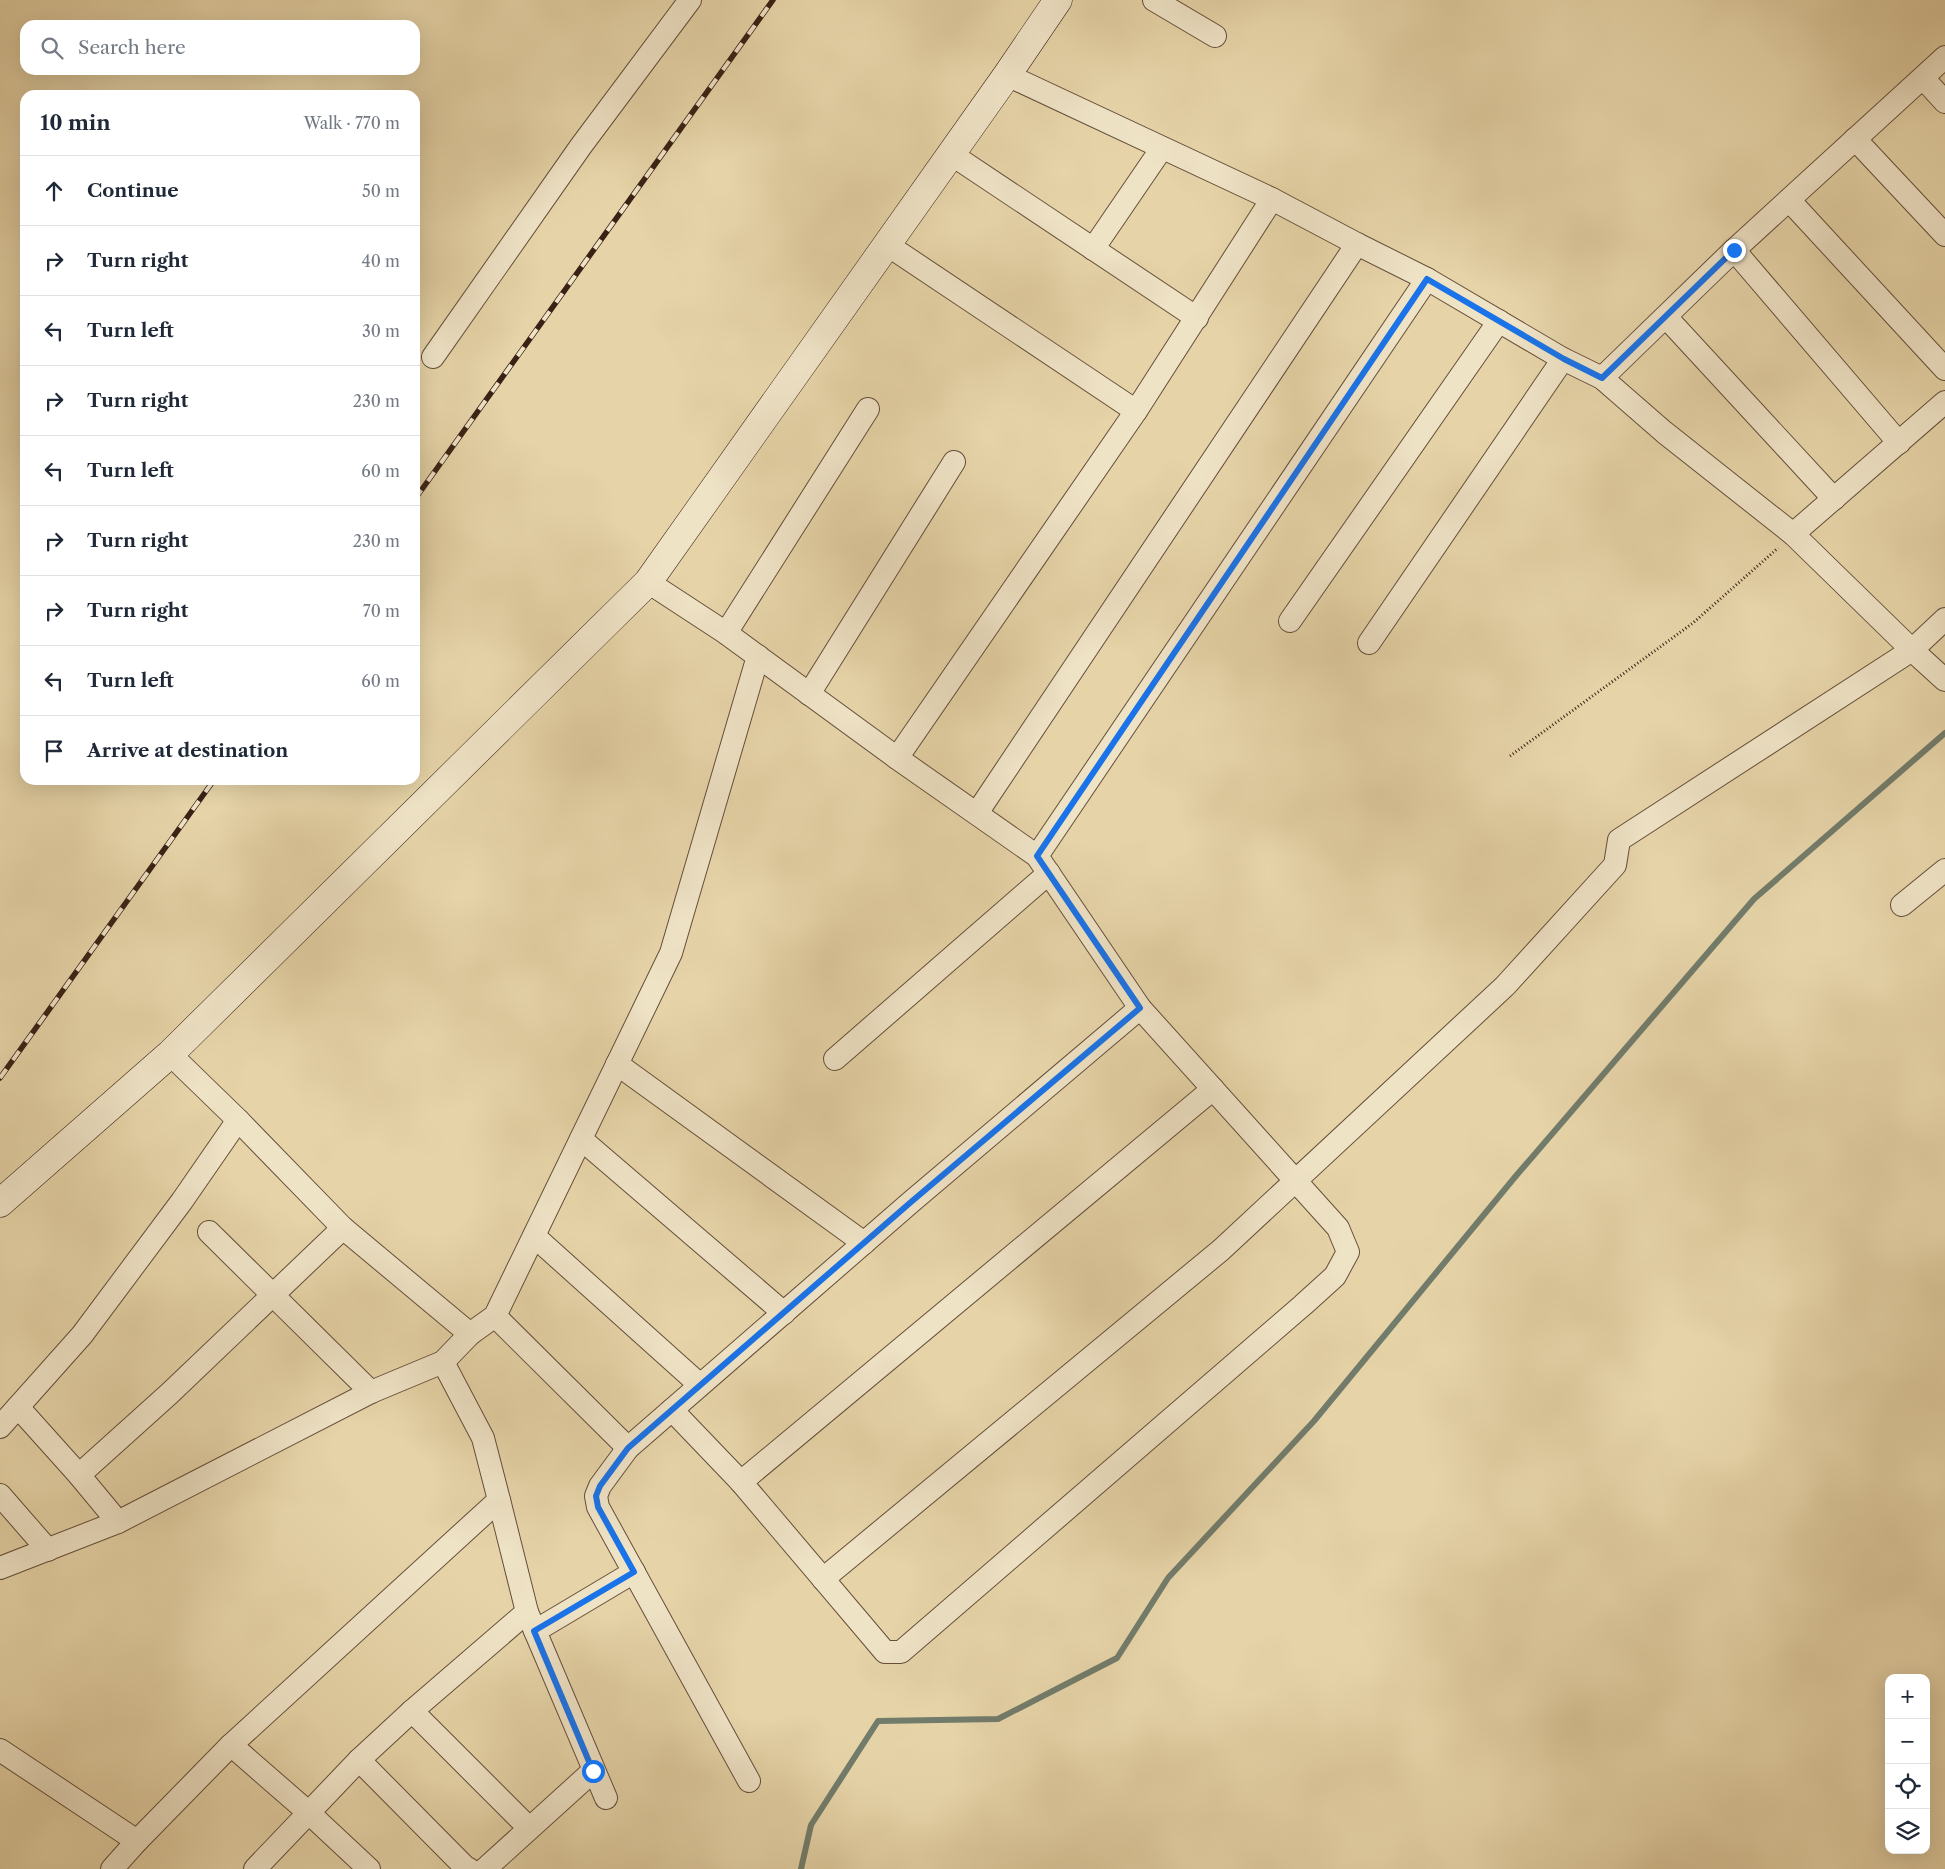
<!DOCTYPE html>
<meta charset="utf-8">
<style>
:root{--surface:#fff;--page:#f6f6f7;--text:#1f2937;--muted:#747a83;--line:#e0e1e3}
body{margin:0;font-family:"Libre Caslon Text",serif;background:var(--page);color:var(--text)}
.controls{position:absolute;right:15px;bottom:15px;display:grid;overflow:hidden;border-radius:10px;box-shadow:0 5px 20px #0002}
.controls button{width:45px;height:45px;display:grid;place-items:center;padding:0;border:0;border-bottom:1px solid var(--line);background:var(--surface);color:var(--text);font:25px sans-serif}
.stop{position:absolute;width:15px;height:15px;margin:-11px;border:4px solid #1a73e8;border-radius:50%;background:#fff}
.stop.end{background:#1a73e8;border-color:#fff;box-shadow:0 1px 5px #0008}
.list{margin:0;padding:0;list-style:none}
h2{display:flex;justify-content:space-between;align-items:center;height:65px;margin:0;padding:0 20px;font-size:21px}
h2 small{font-size:16px;font-weight:400;color:var(--muted)}
.list li{display:grid;grid-template-columns:32px 1fr auto;gap:15px;align-items:center;box-sizing:border-box;height:70px;padding:0 20px;border-top:1px solid var(--line)}
.list b{display:block;font-size:19px;white-space:nowrap}
.list em{font-size:16px;font-style:normal;color:var(--muted)}
.icon{flex:none;width:28px;height:28px;fill:none;stroke:currentColor;stroke-width:2;stroke-linecap:round;stroke-linejoin:round}
.map{position:relative;flex:none;width:1945px;height:1869px;overflow:hidden}
.search{position:absolute;background:var(--surface);box-shadow:0 5px 20px #0002;left:20px;top:20px;width:400px;height:55px;display:flex;align-items:center;gap:12px;box-sizing:border-box;padding:0 18px;border-radius:15px;color:var(--muted);font-size:19px}
.panel{position:absolute;background:var(--surface);box-shadow:0 5px 20px #0002;left:20px;top:90px;width:400px;height:695px;border-radius:15px}
.map>svg:first-child{display:block}
.lines{fill:none;stroke-linecap:round;stroke-linejoin:round}
.stream{stroke:#727c6b;stroke-width:6}
.street-casing{stroke:#654e3a;stroke-width:24}
.secondary-casing{stroke:#3a2115;stroke-width:29}
.path{stroke:#3a2115;stroke-width:3;stroke-dasharray:1 2.5;stroke-linecap:butt}
.street{stroke:#efe3c6;stroke-width:22}
.secondary{stroke:#efe3c6;stroke-width:28}
.rail-casing{stroke:#3a2115;stroke-width:5.5}
.rail{stroke:#efe3c6;stroke-width:4;stroke-dasharray:11;stroke-linecap:butt}
.route{stroke:#1a73e8;stroke-width:6}
</style>
<div class="map">
<svg width="1945" height="1869" viewBox="0 0 1945 1869">
<rect width="100%" height="100%" fill="#e6d4a8"/>
<filter id="stains"><feTurbulence type="fractalNoise" baseFrequency=".004" numOctaves="4"/><feColorMatrix values="0 0 0 0 .2 0 0 0 0 .09 0 0 0 0 .02 0 0 0 .5 -.17"/></filter>
<radialGradient id="worn" r=".72"><stop offset=".6" stop-color="#630" stop-opacity="0"/><stop offset="1" stop-color="#630" stop-opacity=".3"/></radialGradient>
<g class="lines">
<polyline class="stream" points="801,1869 811,1825 878,1721 998,1719 1117,1658 1168,1578 1314,1421 1515,1177 1754,899 1945,733"/>
<defs>
<g id="street">
<polyline points="1154,0 1215,36"/>
<polyline points="1007,75 1272,199 1357,244 1427,279 1563,359 1602,378 1664,432 1793,534 1912,650 1945,680"/>
<polyline points="1923,78 1945,102"/>
<polyline points="1855,139 1945,235"/>
<polyline points="951,154 1197,318"/>
<polyline points="1789,200 1945,369"/>
<polyline points="886,244 1136,411"/>
<polyline points="1093,249 1162,148"/>
<polyline points="1734,250 1899,443"/>
<polyline points="1666,317 1834,499"/>
<polyline points="433,357 581,146 690,0"/>
<polyline points="1602,378 1734,250 1945,57"/>
<polyline points="1793,534 1945,402"/>
<polyline points="648,582 726,633 897,758 1037,856 1140,1008 1338,1228 1348,1252 1335,1276 1303,1305 901,1652 885,1652 741,1482 672,1410"/>
<polyline points="1290,621 1499,321"/>
<polyline points="726,633 868,409"/>
<polyline points="1369,643 1563,359"/>
<polyline points="809,694 954,462"/>
<polyline points="897,758 1136,411 1272,199"/>
<polyline points="977,813 1357,244"/>
<polyline points="1037,856 1427,279"/>
<polyline points="1902,905 1945,870"/>
<polyline points="170,1054 238,1120 343,1228 470,1334"/>
<polyline points="835,1059 1049,873"/>
<polyline points="617,1064 864,1243"/>
<polyline points="581,1139 784,1313"/>
<polyline points="209,1232 371,1392"/>
<polyline points="534,1236 700,1385"/>
<polyline points="495,1316 628,1448 911,1202 1140,1008"/>
<polyline points="18,1407 79,1475 118,1522"/>
<polyline points="0,1427 82,1335 182,1201 238,1120"/>
<polyline points="628,1448 600,1486 596,1496 598,1507 749,1781"/>
<polyline points="79,1475 169,1394 343,1228"/>
<polyline points="741,1482 1213,1089"/>
<polyline points="0,1495 48,1550"/>
<polyline points="499,1500 527,1612 606,1798"/>
<polyline points="0,1568 118,1522 371,1392 443,1362 470,1334 495,1316 671,953 758,656"/>
<polyline points="823,1579 1221,1250 1505,986 1615,865 1619,840 1912,650 1945,619"/>
<polyline points="535,1631 634,1572"/>
<polyline points="412,1711 529,1828"/>
<polyline points="231,1745 309,1813 369,1869"/>
<polyline points="0,1750 137,1841"/>
<polyline points="359,1760 465,1867 469,1869"/>
<polyline points="112,1869 137,1841 231,1745 499,1500 483,1438 443,1362"/>
<polyline points="255,1869 359,1760 412,1711 527,1612"/>
<polyline points="485,1869 593,1771"/>
</g>
<polyline id="secondary" points="0,1203 170,1054 648,582 1007,75 1058,0"/>
</defs>
<use href="#street" class="street-casing"/>
<use href="#secondary" class="secondary-casing"/>
<polyline class="path" points="1510,756 1693,623 1778,548"/>
<use href="#street" class="street"/>
<use href="#secondary" class="secondary"/>
<defs>
<g id="rail">
<polyline points="415,499 773,0"/>
<polyline points="0,1078 214,780"/>
</g>
</defs>
<use href="#rail" class="rail-casing"/>
<use href="#rail" class="rail"/>
</g>
<g class="lines">
<polyline class="route" points="593,1771 534,1631 634,1572 598,1507 596,1496 600,1486 628,1448 911,1202 1140,1008 1037,856 1427,279 1564,359 1602,378 1734,250"/>
</g>
<rect width="100%" height="100%" filter="url(#stains)"/>
<rect width="100%" height="100%" fill="url(#worn)"/>
</svg>
<div class="controls">
<button>+</button>
<button>−</button>
<button><svg class="icon" aria-label="locate" viewBox="0 0 24 24"><circle cx="12" cy="12" r="6"/><path d="M12 2v4M12 18v4M2 12h4M18 12h4"/></svg></button>
<button><svg class="icon" aria-label="layers" viewBox="0 0 24 24"><path d="M12 4l9 5-9 5-9-5zM3 14l9 5 9-5"/></svg></button>
</div>
<div class="stop" style="left:593px;top:1771px"></div>
<div class="stop end" style="left:1734px;top:250px"></div>
<div class="search"><svg class="icon" aria-label="search" viewBox="0 0 24 24"><circle cx="10" cy="10" r="6"/><path d="M15 15l6 6"/></svg>Search here</div>
<section class="panel">
<h2>10 min<small>Walk · 770 m</small></h2>
<ul class="list">
<li><svg class="icon" aria-label="ahead" viewBox="0 0 24 24"><path d="M12 20V5M6 11l6-6 6 6"/></svg><div><b>Continue</b></div><em>50 m</em></li>
<li><svg class="icon" aria-label="right" viewBox="0 0 24 24"><path d="M7 20v-9h11M14 6l5 5-5 5"/></svg><div><b>Turn right</b></div><em>40 m</em></li>
<li><svg class="icon" aria-label="left" viewBox="0 0 24 24"><path d="M17 20v-9H6M10 6l-5 5 5 5"/></svg><div><b>Turn left</b></div><em>30 m</em></li>
<li><svg class="icon" aria-label="right" viewBox="0 0 24 24"><path d="M7 20v-9h11M14 6l5 5-5 5"/></svg><div><b>Turn right</b></div><em>230 m</em></li>
<li><svg class="icon" aria-label="left" viewBox="0 0 24 24"><path d="M17 20v-9H6M10 6l-5 5 5 5"/></svg><div><b>Turn left</b></div><em>60 m</em></li>
<li><svg class="icon" aria-label="right" viewBox="0 0 24 24"><path d="M7 20v-9h11M14 6l5 5-5 5"/></svg><div><b>Turn right</b></div><em>230 m</em></li>
<li><svg class="icon" aria-label="right" viewBox="0 0 24 24"><path d="M7 20v-9h11M14 6l5 5-5 5"/></svg><div><b>Turn right</b></div><em>70 m</em></li>
<li><svg class="icon" aria-label="left" viewBox="0 0 24 24"><path d="M17 20v-9H6M10 6l-5 5 5 5"/></svg><div><b>Turn left</b></div><em>60 m</em></li>
<li><svg class="icon" aria-label="arrive" viewBox="0 0 24 24"><path d="M6 21V4h12l-3 4 3 4H6"/></svg><div><b>Arrive at destination</b></div></li>
</ul>
</section>
</div>
